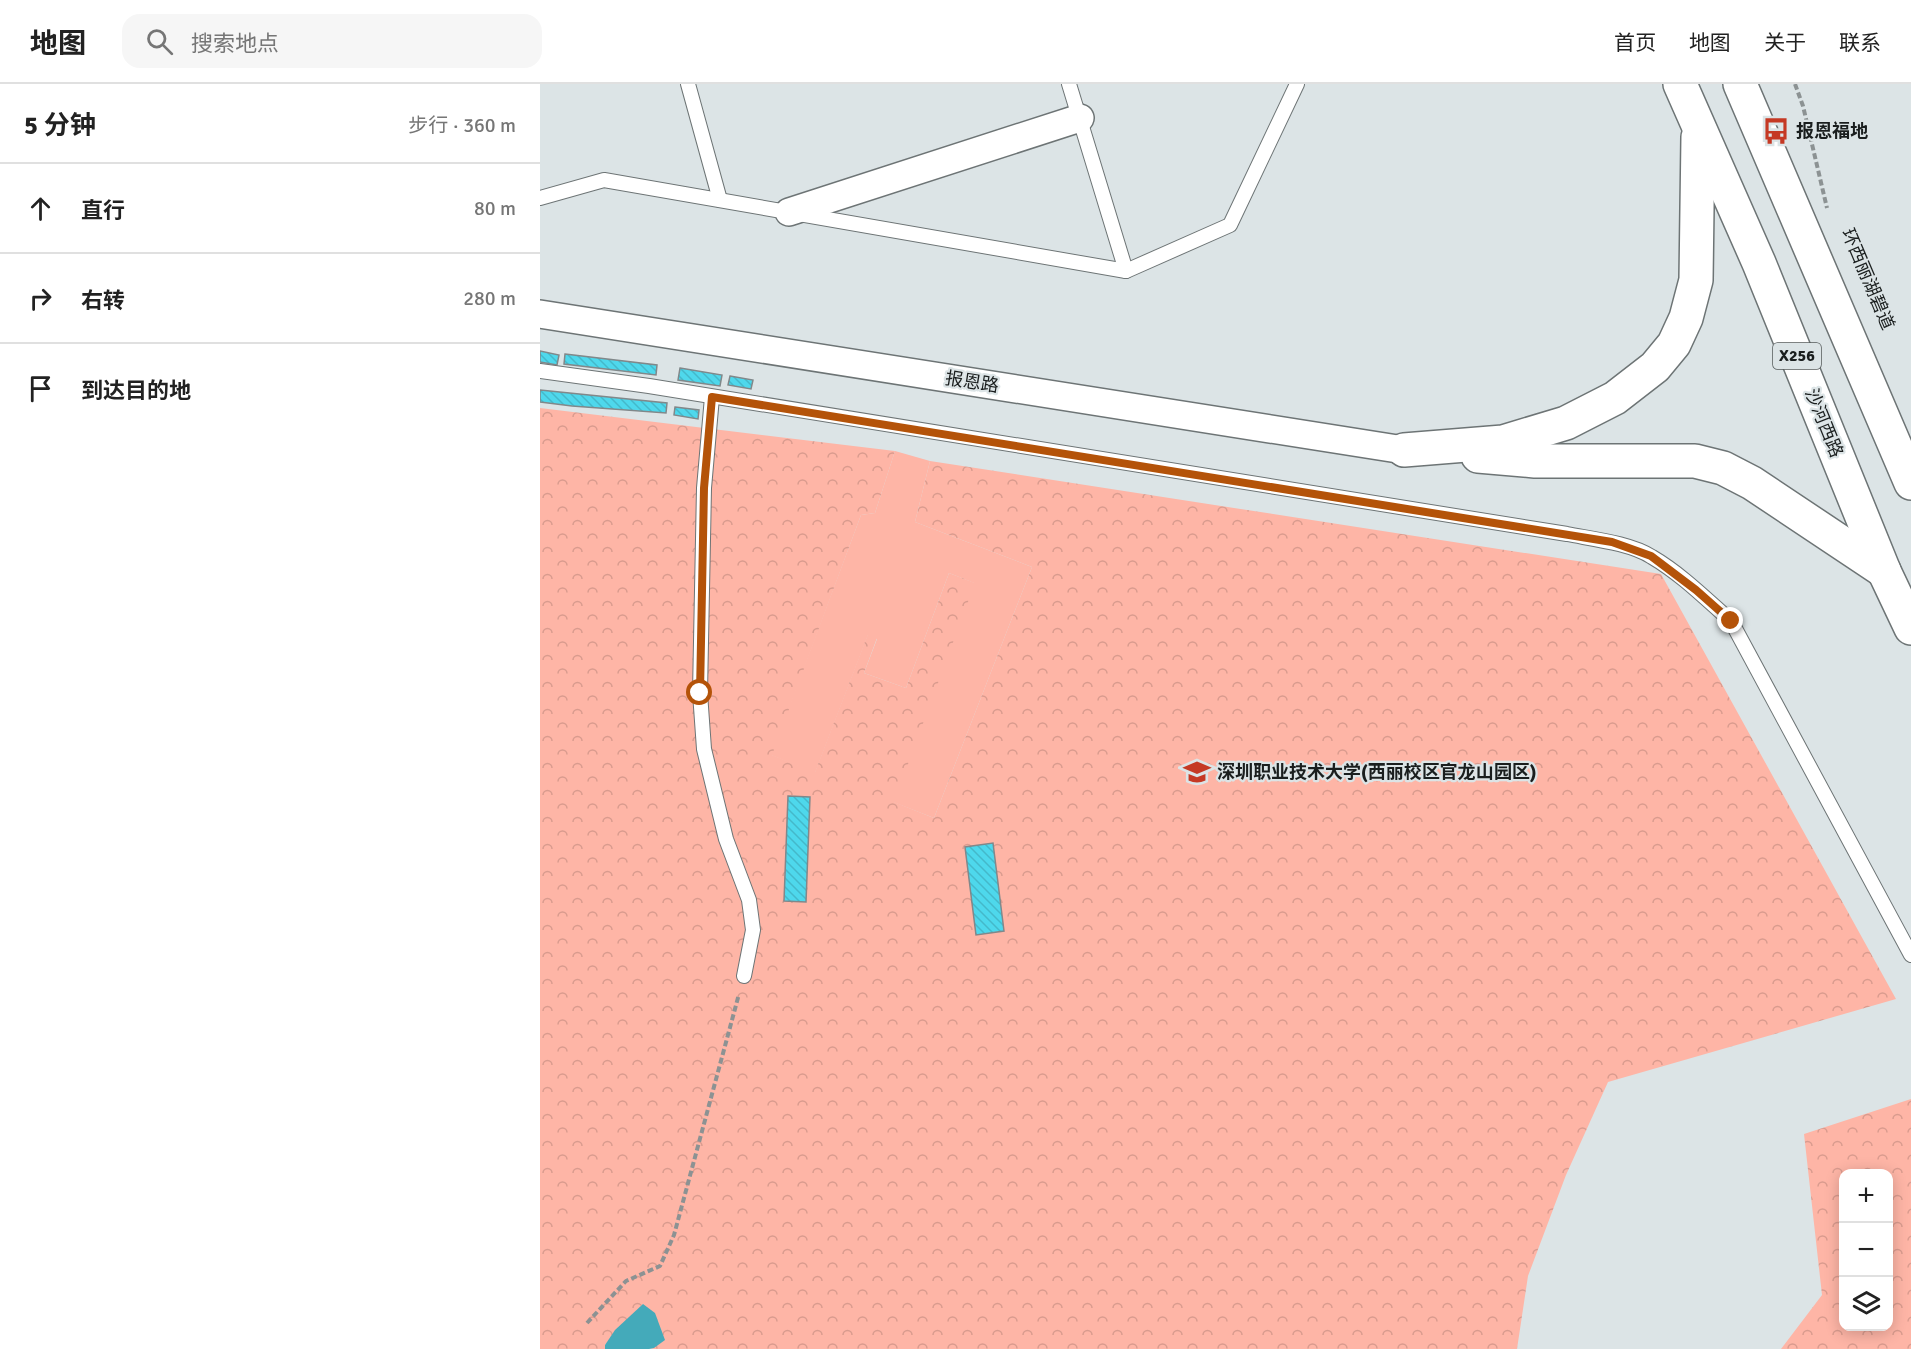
<!DOCTYPE html>
<html lang="zh">
<meta charset="utf-8">
<style>
:root{--surface:#fff;--page:#f6f6f6;--text:#222;--muted:#767676;--line:#e0e0e0}
body{margin:0;font-family:Signika,"Noto Sans SC",sans-serif;background:var(--page);color:var(--text)}
.controls{position:absolute;right:18px;bottom:18px;display:grid;overflow:hidden;border-radius:12px;box-shadow:0 3px 15px #0003}
.controls button{width:54px;height:54px;display:grid;place-items:center;padding:0;border:0;border-bottom:2px solid var(--line);background:var(--surface);color:var(--text);font:30px sans-serif}
.stop{position:absolute;width:18px;height:18px;margin:-14px;border:4px solid #b45309;border-radius:50%;background:#fff}
.stop.end{background:#b45309;border-color:#fff;box-shadow:0 2px 6px #0008}
.list{margin:0;padding:0;list-style:none}
h2{display:flex;justify-content:space-between;align-items:center;height:78px;margin:0;padding:0 24px;font-size:26px}
h2 small{font-size:20px;font-weight:400;color:var(--muted)}
.list li{display:grid;grid-template-columns:39px 1fr auto;gap:18px;align-items:center;box-sizing:border-box;height:90px;padding:0 24px;border-top:2px solid var(--line)}
.list b{display:block;font-size:22px;white-space:nowrap}
.list em{font-size:20px;font-style:normal;color:var(--muted)}
.icon{flex:none;width:33px;height:33px;fill:none;stroke:currentColor;stroke-width:2;stroke-linecap:round;stroke-linejoin:round}
.map{position:relative;flex:none;width:1371px;height:1265px;overflow:hidden}
header{display:flex;align-items:center;gap:36px;box-sizing:border-box;height:84px;padding:0 30px;background:var(--surface);border-bottom:2px solid var(--line)}
header strong{font-size:28px}
nav{display:flex;gap:33px;margin-inline-start:auto;font-size:21px}
.search{width:420px;height:54px;background:var(--page);display:flex;align-items:center;gap:15px;box-sizing:border-box;padding:0 21px;border-radius:18px;color:var(--muted);font-size:22px}
main{display:flex}
aside{flex:1;background:var(--surface)}
.map>svg:first-child{display:block}
.grass{fill:#feb5a6}
.forest{fill:url(#forest-crowns);fill-rule:evenodd}
.water{fill:#44aaba}
.building{fill:url(#building-back-hatch);stroke:#81888a;stroke-width:1.5}
.lines{fill:none;stroke-linecap:round;stroke-linejoin:round}
.lane-casing{stroke:#6d7475;stroke-width:16}
.street-casing{stroke:#6d7475;stroke-width:30}
.primary-casing{stroke:#6d7475;stroke-width:36}
.path{stroke:#8c9293;stroke-width:4;stroke-dasharray:6 3;stroke-linecap:butt}
.lane{stroke:#fff;stroke-width:14}
.street{stroke:#fff;stroke-width:27}
.primary{stroke:#fff;stroke-width:33}
.route{stroke:#b45309;stroke-width:8}
.labels{text-anchor:middle;dominant-baseline:central;stroke-width:4.5;stroke-linejoin:round;paint-order:stroke}
.shield{fill:#dce4e6;stroke:#54595a;stroke-width:1.5}
.shield-label{font-size:16px;font-weight:bold;fill:#1a1e1e}
.poi-label{font-size:18px;font-weight:bold;fill:#1a1e1e;stroke:#dce4e6;text-anchor:start}
.street-label{font-size:18px;fill:#1a1e1e;stroke:#dce4e6}
</style>
<header>
<strong>地图</strong>
<div class="search"><svg class="icon" aria-label="search" viewBox="0 0 24 24"><circle cx="10" cy="10" r="6"/><path d="M15 15l6 6"/></svg>搜索地点</div>
<nav><a>首页</a><a>地图</a><a>关于</a><a>联系</a></nav>
</header>
<main>
<aside>
<h2>5 分钟<small>步行 · 360 m</small></h2>
<ul class="list">
<li><svg class="icon" aria-label="ahead" viewBox="0 0 24 24"><path d="M12 20V5M6 11l6-6 6 6"/></svg><div><b>直行</b></div><em>80 m</em></li>
<li><svg class="icon" aria-label="right" viewBox="0 0 24 24"><path d="M7 20v-9h11M14 6l5 5-5 5"/></svg><div><b>右转</b></div><em>280 m</em></li>
<li><svg class="icon" aria-label="arrive" viewBox="0 0 24 24"><path d="M6 21V4h12l-3 4 3 4H6"/></svg><div><b>到达目的地</b></div></li>
</ul>
</aside>
<div class="map">
<svg width="1371" height="1265" viewBox="0 0 1371 1265">
<defs>
<pattern id="forest-crowns" width="20" height="18" patternUnits="userSpaceOnUse" patternTransform="scale(1.5)"><rect width="20" height="18" fill="#feb5a6"/><path d="M2 6a3 3 0 1 1 6 0M12 15a3 3 0 1 1 6 0" fill="none" stroke="#d99b8e"/></pattern>
<pattern id="building-back-hatch" width="6" height="6" patternUnits="userSpaceOnUse" patternTransform="scale(1.5)"><rect width="6" height="6" fill="#4ed8ec"/><path d="M-1 5l2 2M0 0l6 6M5-1l2 2" fill="none" stroke="#44b9ca"/></pattern>
</defs>
<rect width="100%" height="100%" fill="#dce4e6"/>
<polygon class="grass" points="355,367 390,377 375,438 492,483 394,734 353,718 434,499 409,489 366,604 324,589 337,555 328,551 275,689 231,671 321,431 335,429"/>
<g class="forest">
<polygon points="0,324 355,367 335,429 321,431 232,671 275,688 328,550 337,554 324,589 366,604 409,489 435,499 354,718 394,734 492,483 375,438 390,377 1121,490 1356,915 1068,998 1026,1091 988,1192 977,1265 109,1265 114,1264 103,1220 65,1261 65,1265 0,1265"/>
<path d="M1371,1015V1265H1241L1282,1211L1264,1050ZM1304,1090H1348V1242H1304Z"/>
</g>
<polygon class="water" points="103,1220 115,1229 125,1256 114,1264 109,1265 65,1265 65,1261 75,1246"/>
<g class="building">
<polygon points="0,267 19,271 17,281 0,278"/>
<polygon points="25,270 117,281 116,291 24,280"/>
<polygon points="140,284 182,291 180,302 138,296"/>
<polygon points="190,292 213,296 211,305 188,301"/>
<polygon points="0,306 127,319 126,329 32,322 0,318"/>
<polygon points="135,323 159,326 158,335 134,331"/>
<polygon points="248,712 270,713 266,818 244,817"/>
<polygon points="453,759 464,847 436,851 425,763"/>
</g>
<g class="lines">
<defs>
<g id="lane">
<polyline points="148,0 180,116"/>
<polyline points="529,0 586,187"/>
<polyline points="0,114 64,96 586,187 690,141 757,0"/>
<path d="M0,287L109,302L1027,450C1052,455 1090,459 1112,473C1141,490 1166,515 1191,537L1371,871"/>
<polyline points="172,313 164,404 160,609 164,665 186,755 209,816 213,846 204,892"/>
</g>
<g id="street">
<polyline points="249,128 540,34"/>
<polyline points="0,230 864,366"/>
</g>
<g id="primary">
<polyline points="1140,0 1219,179 1344,487 1371,544"/>
<polyline points="1200,0 1371,399"/>
<polyline points="864,366 963,358 1026,339 1075,314 1115,283 1134,260 1146,234 1156,196 1158,53"/>
<polyline points="938,372 995,377 1155,377 1183,384 1212,399 1344,487"/>
</g>
</defs>
<use href="#lane" class="lane-casing"/>
<use href="#street" class="street-casing"/>
<use href="#primary" class="primary-casing"/>
<g class="path">
<polyline points="1255,0 1263,22 1287,124"/>
<polyline points="47,1239 86,1197 120,1182 134,1151 199,910"/>
</g>
<use href="#lane" class="lane"/>
<use href="#street" class="street"/>
<use href="#primary" class="primary"/>
</g>
<g class="lines">
<polyline class="route" points="160,609 164,404 172,313 1072,458 1111,472 1156,506 1191,537"/>
</g>
<defs>
<symbol id="bus-bare" viewBox="-9 -9 18 18"><path d="M-5-6H5V4H4V6H2V4H-2V6H-4V4H-5ZM-3.5-4V0h7V-4ZM-3.5 1.2v1.5H-2V1.2ZM2 1.2v1.5H3.5V1.2Z" fill="#c53924" stroke="#dce4e6" stroke-width="2.5" paint-order="stroke"/></symbol>
<symbol id="university-bare" viewBox="-9 -9 18 18"><path d="M0-5L7-2L0 1L-7-2ZM-4 1L0 2.5L4 1V4Q0 6-4 4Z" fill="#c53924" stroke="#dce4e6" stroke-width="2.5" paint-order="stroke"/></symbol>
</defs>
<g fill-rule="evenodd">
<use href="#bus-bare" x="1217" y="28" width="38" height="38"/>
<use href="#university-bare" x="638" y="669" width="38" height="38"/>
</g>
<g class="labels">
<rect class="shield" x="1233" y="259" width="48" height="26" rx="4.5"/>
<g class="shield-label">
<text x="1257" y="272">X256</text>
</g>
<g class="poi-label">
<text x="1256" y="47">报恩福地</text>
<text x="677" y="688">深圳职业技术大学(西丽校区官龙山园区)</text>
</g>
<g class="street-label">
<text transform="translate(1328 195) rotate(67)">环西丽湖碧道</text>
<text transform="translate(432 298) rotate(9)">报恩路</text>
<text transform="translate(1284 339) rotate(68)">沙河西路</text>
</g>
</g>
</svg>
<div class="controls">
<button>+</button>
<button>−</button>
<button><svg class="icon" aria-label="layers" viewBox="0 0 24 24"><path d="M12 4l9 5-9 5-9-5zM3 14l9 5 9-5"/></svg></button>
</div>
<div class="stop" style="left:160px;top:609px"></div>
<div class="stop end" style="left:1191px;top:537px"></div>
</div>
</main>
